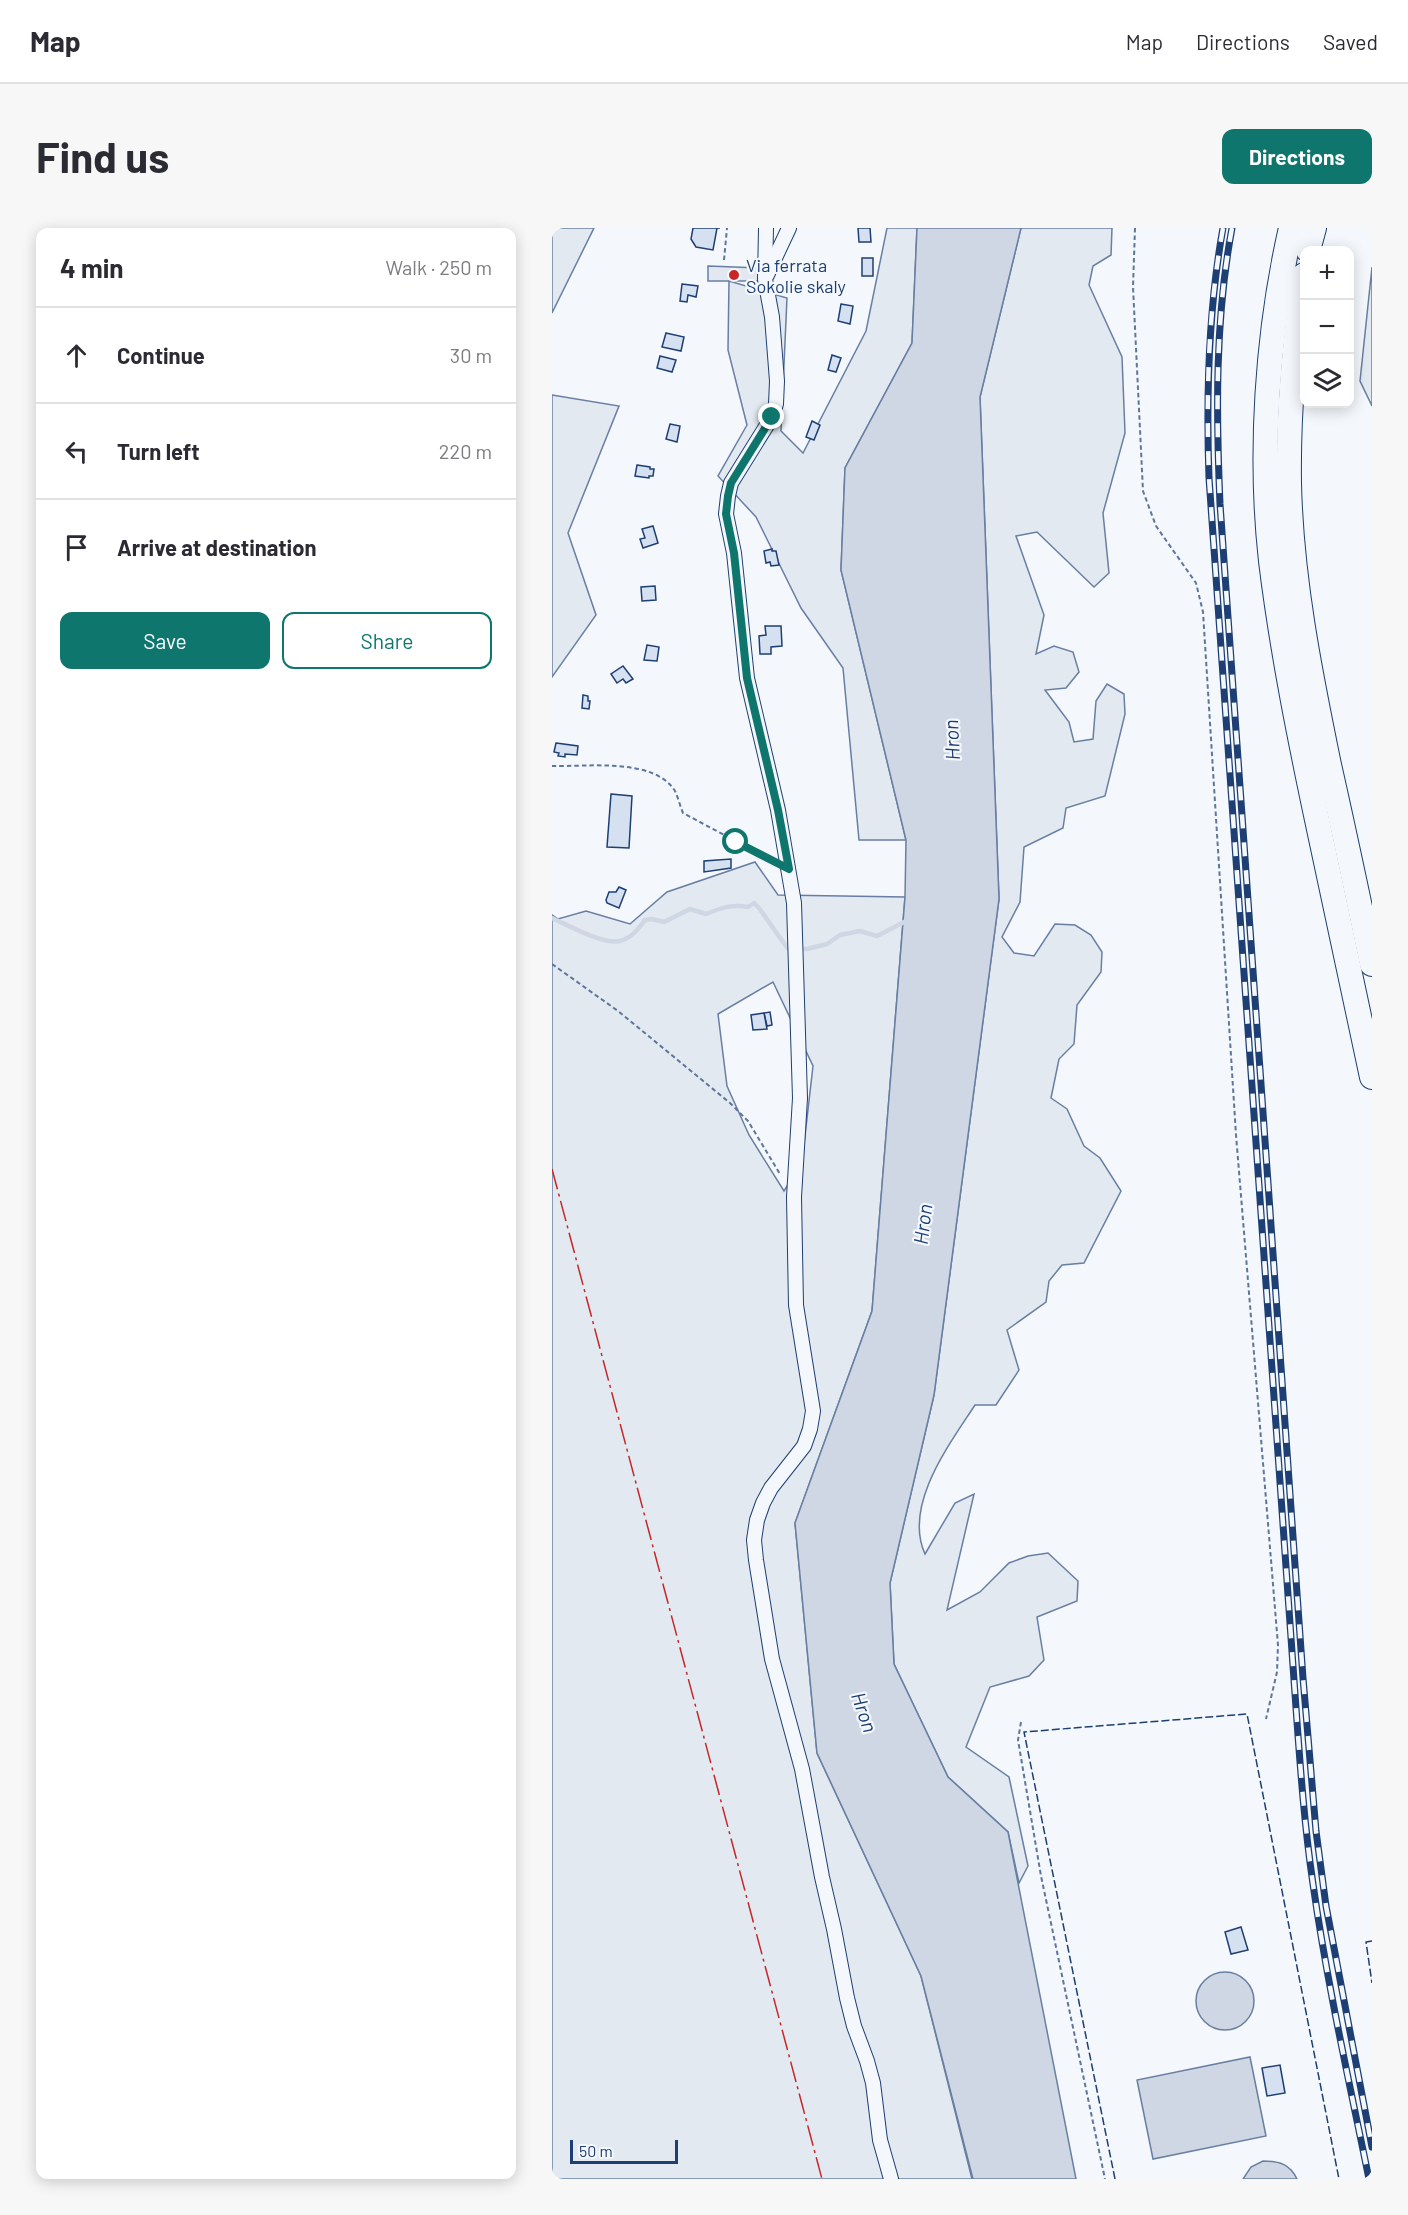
<!DOCTYPE html>
<meta charset="utf-8">
<style>
:root{--surface:#fff;--page:#f7f7f7;--text:#2b2b33;--muted:#7c7c81;--line:#e1e1e2;--accent:#0f766e}
body{margin:0;font-family:Barlow,sans-serif;background:var(--page);color:var(--text)}
.controls{position:absolute;right:18px;top:18px;display:grid;overflow:hidden;border-radius:12px;box-shadow:0 3px 15px #0003}
.controls button{width:54px;height:54px;display:grid;place-items:center;padding:0;border:0;border-bottom:2px solid var(--line);background:var(--surface);color:var(--text);font:30px sans-serif}
.scale{position:absolute;left:18px;bottom:15px;width:108px;box-sizing:border-box;padding-left:6px;border:3px solid #1d3f73;border-top:0;font-size:16px;line-height:21px;white-space:nowrap;color:#1d3f73;-webkit-text-stroke:4px #f4f7fb;paint-order:stroke}
.stop{position:absolute;width:18px;height:18px;margin:-14px;border:4px solid #0f766e;border-radius:50%;background:#fff}
.stop.end{background:#0f766e;border-color:#fff;box-shadow:0 2px 6px #0008}
.list{margin:0;padding:0;list-style:none}
h2{display:flex;justify-content:space-between;align-items:center;height:78px;margin:0;padding:0 24px;font-size:26px}
h2 small{font-size:20px;font-weight:400;color:var(--muted)}
.list li{display:grid;grid-template-columns:39px 1fr auto;gap:18px;align-items:center;box-sizing:border-box;height:96px;padding:0 24px;border-top:2px solid var(--line)}
.list b{display:block;font-size:22px;white-space:nowrap}
.list em{font-size:20px;font-style:normal;color:var(--muted)}
.actions{display:flex;gap:12px;padding:18px 24px}
.actions a{flex:1;padding:14px 0;border:2px solid var(--accent);border-radius:12px;text-align:center;font-size:21px;color:var(--accent)}
.actions .main{background:var(--accent);color:#fff}
.icon{flex:none;width:33px;height:33px;fill:none;stroke:currentColor;stroke-width:2;stroke-linecap:round;stroke-linejoin:round}
.map{position:relative;flex:none;width:820px;height:1951px;overflow:hidden;border-radius:12px}
header{display:flex;align-items:center;gap:36px;box-sizing:border-box;height:84px;padding:0 30px;background:var(--surface);border-bottom:2px solid var(--line)}
header strong{font-size:28px}
nav{display:flex;gap:33px;margin-inline-start:auto;font-size:21px}
.intro{display:flex;align-items:center;justify-content:space-between;box-sizing:border-box;height:144px;padding:0 36px}
h1{margin:0;font-size:42px}
.button{padding:15px 27px;border-radius:12px;background:var(--accent);color:#fff;font-size:21px;font-weight:700}
main{display:flex;gap:36px;padding:0 36px}
aside{flex:1;background:var(--surface);border-radius:12px;box-shadow:0 3px 15px #0003}
.map>svg:first-child{display:block}
.green{fill:#e3e9f0;stroke:#687fa3;stroke-width:1.5;fill-rule:evenodd}
.parking{fill:#e3e8f0;stroke:#687fa3;stroke-width:1.5}
.water{fill:#cfd7e4;stroke:#687fa3;stroke-width:1.5}
.lines{fill:none;stroke-linecap:round;stroke-linejoin:round}
.stream{stroke:#cfd7e4;stroke-width:4.5}
.building{fill:#d5e0f0;stroke:#1d3f73;stroke-width:1.5}
.minor-casing{stroke:#1d3f73;stroke-width:16}
.motorway-casing{stroke:#1d3f73;stroke-width:26}
.path{stroke:#5e769c;stroke-width:2;stroke-dasharray:4.5 3;stroke-linecap:butt}
.minor{stroke:#f4f7fb;stroke-width:14}
.motorway{stroke:#f4f7fb;stroke-width:24}
.rail-casing{stroke:#1d3f73;stroke-width:7}
.rail{stroke:#f4f7fb;stroke-width:4.5;stroke-dasharray:14;stroke-linecap:butt}
.fence{stroke:#1d3f73;stroke-width:1.5;stroke-dasharray:8 3;stroke-linecap:butt}
.power{stroke:#c62828;stroke-width:1.5;stroke-dasharray:21 4.5 3 4.5;stroke-linecap:butt}
.route{stroke:#0f766e;stroke-width:8}
.poi-dot{fill:#c62828;stroke:#f4f7fb;stroke-width:2}
.labels{text-anchor:middle;dominant-baseline:central;stroke-width:4.5;stroke-linejoin:round;paint-order:stroke}
.poi-label{font-size:18px;fill:#1d3f73;stroke:#f4f7fb;text-anchor:start}
.water-label{font-size:20px;font-style:italic;fill:#1d3f73;stroke:#f4f7fb}
</style>
<header>
<strong>Map</strong>
<nav><a>Map</a><a>Directions</a><a>Saved</a></nav>
</header>
<div class="intro"><h1>Find us</h1><a class="button">Directions</a></div>
<main>
<aside>
<h2>4 min<small>Walk · 250 m</small></h2>
<ul class="list">
<li><svg class="icon" aria-label="ahead" viewBox="0 0 24 24"><path d="M12 20V5M6 11l6-6 6 6"/></svg><div><b>Continue</b></div><em>30 m</em></li>
<li><svg class="icon" aria-label="left" viewBox="0 0 24 24"><path d="M17 20v-9H6M10 6l-5 5 5 5"/></svg><div><b>Turn left</b></div><em>220 m</em></li>
<li><svg class="icon" aria-label="arrive" viewBox="0 0 24 24"><path d="M6 21V4h12l-3 4 3 4H6"/></svg><div><b>Arrive at destination</b></div></li>
</ul>
<div class="actions"><a class="main">Save</a><a>Share</a></div>
</aside>
<div class="map">
<svg width="820" height="1951" viewBox="0 0 820 1951">
<rect width="100%" height="100%" fill="#f4f7fb"/>
<g class="green">
<polygon points="0,0 42,0 0,85"/>
<polygon points="335,0 365,0 360,115 293,240 289,342 354,612 307,612 291,440 249,380 204,289 166,248 195,197 176,122 177,53 235,70 229,203 251,225 314,103"/>
<path d="M469,0H560L559,27L541,38L537,57L570,129L573,205L551,285L557,345L542,359L485,304L464,308L492,387L484,426L502,418L521,424L527,444L514,460L493,462L517,494L522,514L541,511L544,473L555,456L572,466L573,486L553,568L514,580L511,600L472,619L468,674L450,709L462,725L482,728L503,696L523,697L539,707L550,724L549,744L525,777L522,816L507,831L499,870L515,881L532,918L548,930L569,963L532,1035L510,1037L497,1053L494,1074L455,1102L467,1142L444,1177H423C397,1217 351,1277 373,1326L403,1275L422,1266L395,1382L428,1364L457,1335L476,1328L496,1325L526,1353L525,1373L485,1389L492,1432L477,1448L438,1459L414,1519L457,1549L476,1638L467,1655L456,1604L396,1549L342,1436L338,1355L382,1167L447,671L428,169Z"/>
<polygon points="820,39 820,178 808,153"/>
<polygon points="0,167 67,178 16,305 44,387 0,449"/>
<path d="M203,634L226,667L353,669L320,1083L243,1295L265,1525L369,1748L420,1951H0V687L6,691L34,683L78,696L115,664ZM221,754L261,838L250,934L232,963L197,907L175,858L166,786Z"/>
</g>
<polygon class="parking" points="156,38 208,40 207,53 156,53"/>
<g class="water">
<polygon points="365,0 469,0 428,169 447,671 382,1167 338,1355 342,1436 396,1549 456,1604 524,1951 421,1951 369,1748 265,1525 243,1295 320,1083 353,669 354,612 289,342 293,240 360,115"/>
<circle cx="673" cy="1773" r="29"/>
<polygon points="698,1829 714,1908 601,1931 585,1852"/>
<path d="M711,1933C727,1933 738,1936 745,1951H691L699,1939Z"/>
</g>
<g class="lines">
<path class="stream" d="M0,690C15,697 52,717 68,713C80,710 86,701 93,692L100,691L112,694L138,681L154,686C169,680 179,676 196,679L202,675L207,680L236,721H255L275,716L288,707L308,703L325,708L356,692"/>
</g>
<g class="building">
<polygon points="141,0 168,0 165,0 161,22 144,19 139,11"/>
<polygon points="306,0 318,0 319,14 307,14"/>
<rect x="310" y="30" width="11" height="18"/>
<polygon points="130,56 146,58 144,69 136,67 135,74 128,73"/>
<polygon points="289,76 301,78 298,96 286,93"/>
<polygon points="114,105 132,109 129,123 110,119"/>
<polygon points="280,127 289,130 284,144 276,142"/>
<polygon points="108,128 124,132 120,144 105,140"/>
<polygon points="260,193 268,197 262,212 254,209"/>
<polygon points="118,196 128,198 125,214 114,211"/>
<polygon points="85,237 98,239 98,241 102,241 101,248 97,248 97,250 83,248"/>
<polygon points="101,298 106,315 91,320 88,311 93,310 90,301"/>
<polygon points="220,321 220,323 224,323 227,337 219,338 218,334 214,335 212,323"/>
<polygon points="103,358 104,372 90,373 89,359"/>
<polygon points="213,398 229,398 230,418 219,419 219,426 208,426 207,408 214,407"/>
<polygon points="95,417 107,419 105,433 92,432"/>
<polygon points="71,438 81,451 74,455 71,451 65,455 59,446"/>
<polygon points="31,467 36,468 36,473 38,473 37,481 30,480"/>
<polygon points="4,515 26,518 25,527 13,526 13,529 6,528 7,525 2,524"/>
<polygon points="59,566 80,568 77,620 55,619"/>
<polygon points="179,631 179,640 152,644 152,633"/>
<polygon points="67,659 74,662 67,680 55,675 54,672 57,664 64,664"/>
<polygon points="218,784 220,797 215,798 212,785"/>
<polygon points="212,785 215,801 201,802 199,787"/>
<polygon points="689,1699 696,1722 679,1726 673,1704"/>
<polygon points="728,1837 733,1865 715,1868 710,1840"/>
</g>
<g class="lines">
<defs>
<g id="minor">
<polyline points="214,0 213,51 220,89 225,153 224,176 220,189 179,255 176,268 174,286 182,325 195,450 226,582 242,675 248,870 242,969 244,1077 261,1183 258,1201 252,1218 219,1260 211,1275 205,1292 202,1312 204,1332 220,1431 250,1541 270,1649 282,1701 295,1770 302,1798 315,1833 321,1855 328,1912 339,1951"/>
<polyline points="215,47 237,0"/>
</g>
<g id="motorway">
<path d="M739,0C715,105 707,226 719,333C730,423 748,512 767,601C785,683 802,766 820,849"/>
<polyline points="756,22 762,0"/>
<path d="M752,47C742,116 736,185 737,255C739,350 758,445 777,537C792,603 806,670 820,736"/>
</g>
</defs>
<use href="#minor" class="minor-casing"/>
<use href="#motorway" class="motorway-casing"/>
<g class="path">
<polyline points="583,0 581,59 591,263 604,298 644,355 651,384 684,907 726,1417 725,1444 714,1491"/>
<polyline points="172,32 175,0"/>
<path d="M0,538C34,539 102,529 123,563C126,569 128,578 131,585L221,633"/>
<polyline points="0,736 66,783 178,875 196,893 228,946"/>
<polyline points="469,1494 466,1512 489,1648 553,1951"/>
</g>
<use href="#minor" class="minor"/>
<use href="#motorway" class="motorway"/>
<defs>
<g id="rail">
<path d="M671,0C656,83 654,166 657,250L742,1452C747,1520 751,1588 761,1656C775,1755 797,1853 817,1951"/>
<path d="M680,0C663,91 664,184 668,276L751,1450L764,1603L774,1678L820,1919"/>
</g>
</defs>
<use href="#rail" class="rail-casing"/>
<use href="#rail" class="rail"/>
<g class="fence">
<polyline points="820,1713 814,1714 820,1755"/>
<polyline points="563,1951 472,1504 695,1486 787,1951"/>
</g>
<polyline class="power" points="0,941 270,1951"/>
</g>
<g class="lines">
<polyline class="route" points="184,614 237,641 226,582 195,450 182,325 174,286 176,268 179,255 220,189"/>
</g>
<circle class="poi-dot" cx="182" cy="47" r="6"/>
<g class="labels">
<g class="poi-label">
<text x="194" y="37">Via ferrata<tspan x="194" dy="21">Sokolie skaly</tspan></text>
</g>
<g class="water-label">
<text transform="translate(399 512) rotate(-93)">Hron</text>
<text transform="translate(370 996) rotate(-83)">Hron</text>
<text transform="translate(313 1484) rotate(71)">Hron</text>
</g>
</g>
</svg>
<div class="controls">
<button>+</button>
<button>−</button>
<button><svg class="icon" aria-label="layers" viewBox="0 0 24 24"><path d="M12 4l9 5-9 5-9-5zM3 14l9 5 9-5"/></svg></button>
</div>
<div class="scale">50 m</div>
<div class="stop" style="left:184px;top:614px"></div>
<div class="stop end" style="left:220px;top:189px"></div>
</div>
</main>
